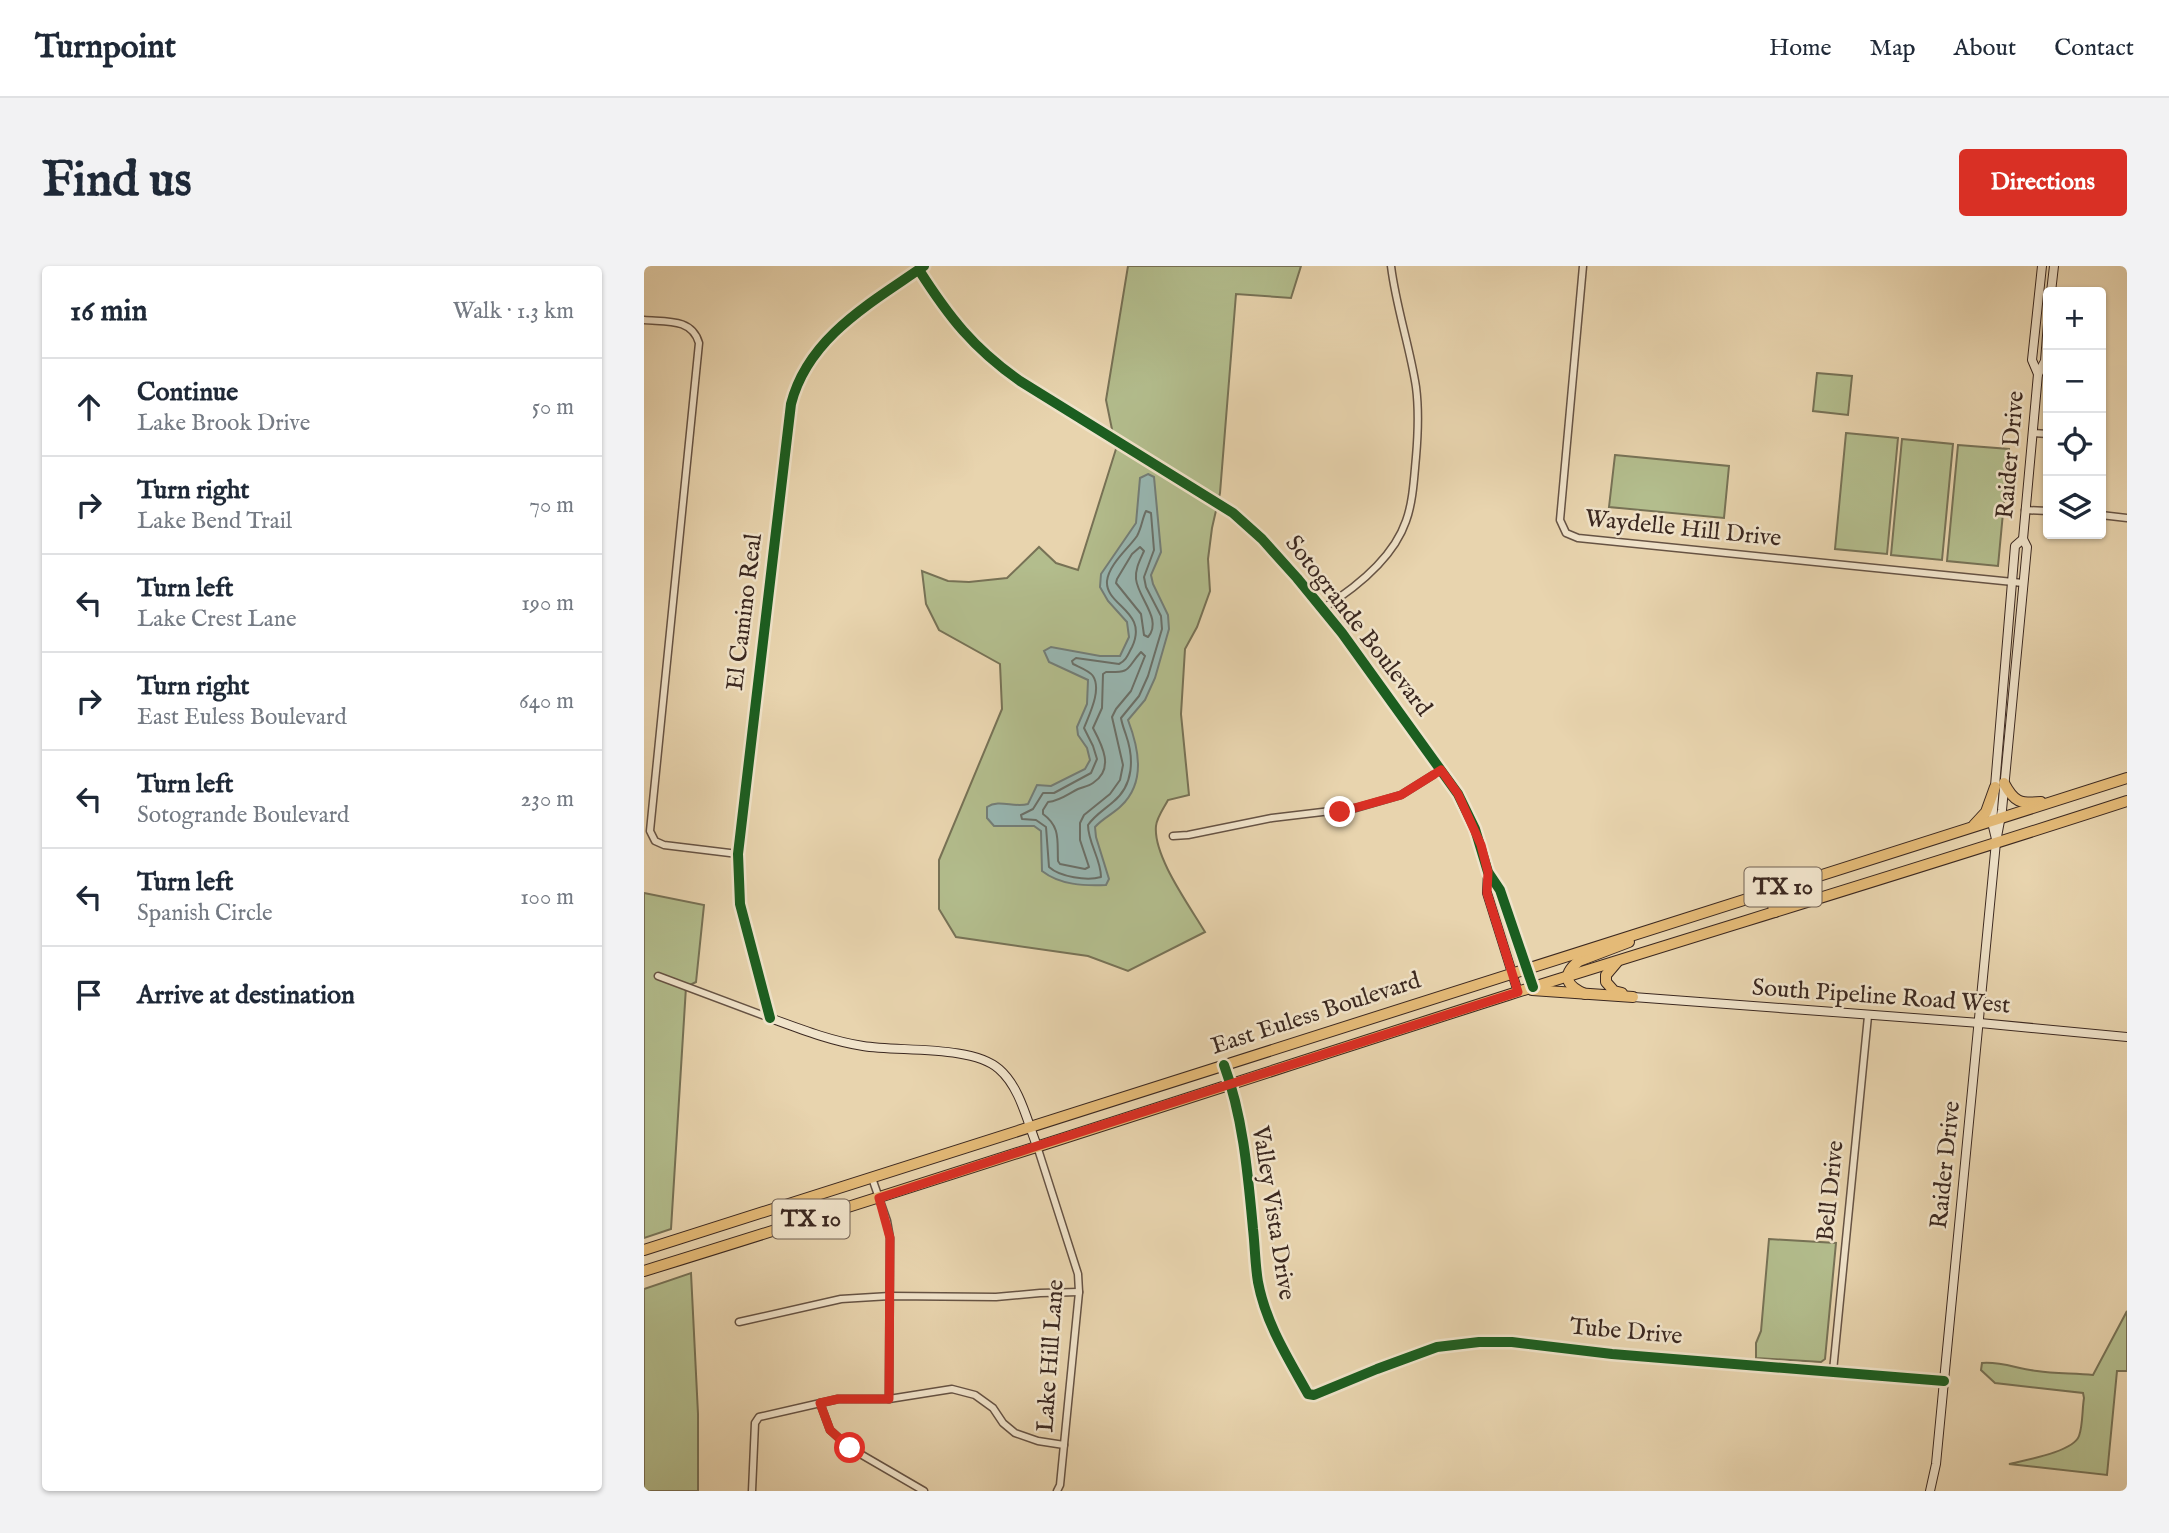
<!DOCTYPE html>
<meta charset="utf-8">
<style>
:root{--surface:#fff;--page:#f2f2f3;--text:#1f2937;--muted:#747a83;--line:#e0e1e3;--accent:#d93025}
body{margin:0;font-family:"IM FELL English",serif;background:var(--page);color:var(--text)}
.controls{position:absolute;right:21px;top:21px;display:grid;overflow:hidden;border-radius:7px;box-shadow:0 2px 5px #0004}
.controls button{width:63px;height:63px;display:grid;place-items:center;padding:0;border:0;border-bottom:2px solid var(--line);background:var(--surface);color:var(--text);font:35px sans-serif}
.stop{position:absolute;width:21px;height:21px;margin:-16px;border:5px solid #d93025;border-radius:50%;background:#fff}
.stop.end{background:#d93025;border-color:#fff;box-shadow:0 2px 7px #0008}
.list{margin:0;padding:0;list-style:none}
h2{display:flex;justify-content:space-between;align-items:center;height:91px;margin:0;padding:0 28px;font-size:30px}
h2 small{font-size:23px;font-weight:400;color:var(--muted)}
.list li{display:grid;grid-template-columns:46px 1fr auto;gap:21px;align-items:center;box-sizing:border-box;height:98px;padding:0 28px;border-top:2px solid var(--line)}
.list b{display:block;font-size:26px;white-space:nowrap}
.list p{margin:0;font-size:23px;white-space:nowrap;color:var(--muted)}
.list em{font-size:23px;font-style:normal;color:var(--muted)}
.icon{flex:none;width:38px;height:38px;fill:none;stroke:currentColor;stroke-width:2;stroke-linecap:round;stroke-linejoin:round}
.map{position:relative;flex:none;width:1483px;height:1225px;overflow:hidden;border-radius:7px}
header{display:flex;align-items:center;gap:42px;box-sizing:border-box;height:98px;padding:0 35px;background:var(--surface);border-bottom:2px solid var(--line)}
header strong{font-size:33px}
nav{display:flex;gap:38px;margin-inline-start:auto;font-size:24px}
.intro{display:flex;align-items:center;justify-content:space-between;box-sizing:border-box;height:168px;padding:0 42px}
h1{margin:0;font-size:49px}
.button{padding:18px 32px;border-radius:7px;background:var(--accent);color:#fff;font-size:24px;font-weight:700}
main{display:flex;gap:42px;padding:0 42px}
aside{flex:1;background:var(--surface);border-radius:7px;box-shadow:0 2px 5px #0004}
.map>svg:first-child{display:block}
.green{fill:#b3bd8d;stroke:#777256;stroke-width:2}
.water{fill:#98b7b2;stroke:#737e78;stroke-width:2}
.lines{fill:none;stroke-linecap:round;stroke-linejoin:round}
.shore{stroke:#6a7069;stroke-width:2}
.street-casing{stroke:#665344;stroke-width:9}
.secondary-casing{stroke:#3b2820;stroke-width:10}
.primary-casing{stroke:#3b2820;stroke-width:12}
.street{stroke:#f0e3ca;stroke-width:6}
.secondary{stroke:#f0e3ca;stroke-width:8}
.primary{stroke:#e4ba77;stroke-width:10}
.cycleway-casing{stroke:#f0e3ca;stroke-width:15}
.cycleway{stroke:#1b5e20;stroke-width:10}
.route{stroke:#d93025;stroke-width:9}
.labels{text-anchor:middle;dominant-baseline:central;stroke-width:5;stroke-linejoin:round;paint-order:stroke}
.shield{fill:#f0e3ca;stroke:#716053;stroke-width:2}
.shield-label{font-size:23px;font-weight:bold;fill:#3b2820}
.street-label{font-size:24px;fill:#3b2820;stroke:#f0e3ca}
</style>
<header>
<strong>Turnpoint</strong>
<nav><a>Home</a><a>Map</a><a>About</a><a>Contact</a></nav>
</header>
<div class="intro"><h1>Find us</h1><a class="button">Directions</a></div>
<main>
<aside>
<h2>16 min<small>Walk · 1.3 km</small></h2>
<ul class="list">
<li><svg class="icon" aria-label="ahead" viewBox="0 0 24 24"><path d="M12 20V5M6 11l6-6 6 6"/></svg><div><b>Continue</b><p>Lake Brook Drive</p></div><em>50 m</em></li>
<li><svg class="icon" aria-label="right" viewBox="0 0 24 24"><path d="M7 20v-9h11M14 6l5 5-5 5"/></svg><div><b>Turn right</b><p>Lake Bend Trail</p></div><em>70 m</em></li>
<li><svg class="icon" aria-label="left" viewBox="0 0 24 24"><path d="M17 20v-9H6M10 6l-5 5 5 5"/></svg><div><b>Turn left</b><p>Lake Crest Lane</p></div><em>190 m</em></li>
<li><svg class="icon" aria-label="right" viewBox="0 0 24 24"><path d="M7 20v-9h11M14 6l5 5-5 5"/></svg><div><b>Turn right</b><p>East Euless Boulevard</p></div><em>640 m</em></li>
<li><svg class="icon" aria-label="left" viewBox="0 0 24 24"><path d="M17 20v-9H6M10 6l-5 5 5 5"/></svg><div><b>Turn left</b><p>Sotogrande Boulevard</p></div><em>230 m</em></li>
<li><svg class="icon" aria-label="left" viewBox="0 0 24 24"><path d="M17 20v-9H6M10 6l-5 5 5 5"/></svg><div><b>Turn left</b><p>Spanish Circle</p></div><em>100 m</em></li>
<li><svg class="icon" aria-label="arrive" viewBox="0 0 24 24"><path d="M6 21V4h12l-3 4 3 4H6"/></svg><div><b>Arrive at destination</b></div></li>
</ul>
</aside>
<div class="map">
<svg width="1483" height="1225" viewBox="0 0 1483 1225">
<rect width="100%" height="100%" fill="#e8d4ae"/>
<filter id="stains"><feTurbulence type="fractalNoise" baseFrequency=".00286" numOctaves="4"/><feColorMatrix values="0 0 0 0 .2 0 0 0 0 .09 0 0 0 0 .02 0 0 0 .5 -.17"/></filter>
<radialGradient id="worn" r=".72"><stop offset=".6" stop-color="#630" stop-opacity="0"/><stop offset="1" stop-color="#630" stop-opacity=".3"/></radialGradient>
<g class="green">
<path d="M484,0H657L647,32L592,28L576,227L568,262L564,293L566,325L553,361L541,383L537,448L545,529L524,534C520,542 513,551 512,560C509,590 545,639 561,666L484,705L444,690L312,671L295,643V594L358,443L356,398L295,364L282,338L278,305L304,315L325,316L363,312L395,281L412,297L434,304L472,183L462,134Z"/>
<polygon points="1173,107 1208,110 1204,149 1169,145"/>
<polygon points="1202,167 1254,172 1243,288 1191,283"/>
<polygon points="1258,173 1309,178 1298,294 1247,289"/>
<polygon points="1314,179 1365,183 1354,300 1303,295"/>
<polygon points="971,189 1085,200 1080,252 965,241"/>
<polygon points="0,627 60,639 52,716 42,721 27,963 0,972"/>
<polygon points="1125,973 1192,977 1181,1093 1177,1096 1112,1092 1112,1077 1117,1065"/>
<polygon points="47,1007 54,1148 54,1225 0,1225 0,1023"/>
<path d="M1483,1045V1105H1473L1463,1209L1365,1198C1381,1194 1429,1186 1435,1170C1439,1159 1438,1144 1440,1132L1439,1127L1351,1117L1337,1104L1338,1097C1356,1095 1374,1103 1393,1105C1411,1108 1430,1107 1449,1109Z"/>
</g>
<path class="water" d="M504,208L510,211L517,286L507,309L509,318L524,349L525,363L511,412L501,434L484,454C495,483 502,516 477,540C469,548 459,552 451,561L452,571L465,613L462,619C440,620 416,619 398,605L397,565L390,560H350L343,552V541C355,533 370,542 384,538L393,519L407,520L441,503L446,494L443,482L434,469L433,461L443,438L444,414L405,396L400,385L407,381L456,390H476L485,371L483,356L464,335L456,321L457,308L492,257L496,212Z"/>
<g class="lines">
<g class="shore">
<path d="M502,245L507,247L510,284L500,311L502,321L517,350L518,363L504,410L495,430L477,452C478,458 480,463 482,469C490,492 490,519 469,536C460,544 451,549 444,559C444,577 457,593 457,611C443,615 416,611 405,601L402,561L392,554L378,553L377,549L389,543L399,527H410L447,507L453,493L449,480L440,462C445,449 458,424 449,410C446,405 435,401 429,398L428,395L432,392L475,398C483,394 484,388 488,381C505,345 461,340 463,315C465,298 484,283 493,270C498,261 498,253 502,245Z"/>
<path d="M496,281L500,285C496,294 491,303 492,313C494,332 519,354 504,371L500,369L497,348L472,317L473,313L488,288Z"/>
<path d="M497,386L501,390L487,425L472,443L468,451L479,499L476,514L466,528L440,549L436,557V574L445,601L441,603L416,598L414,595C413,575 417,561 399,548V544L404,536C416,535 424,528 434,523C439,521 445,520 449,517C471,503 458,479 449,462L458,442L459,408L462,406C489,407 482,402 497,386Z"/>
</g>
<defs>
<g id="street">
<polyline points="939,0 916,254 922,267 934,272 1379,317"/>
<path d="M0,54C22,56 48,52 55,77L6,565L11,575L20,579L94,588"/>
<polyline points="1389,167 1404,168"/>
<polyline points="1381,244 1404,245"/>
<polyline points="1457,249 1483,252"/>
<path d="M678,343C710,323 749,293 762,255C769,236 770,212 772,191C774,168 775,144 772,121C766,81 752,41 747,0"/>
<polyline points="529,570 544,569 628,552 712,542 757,529 797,504"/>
<polyline points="14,710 126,752"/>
<path d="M580,799C599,850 604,909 609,963C611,980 611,998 614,1016C622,1058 644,1092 664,1128L670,1129L733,1103L793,1081L835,1076H868L968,1088L1300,1115"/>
<polyline points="393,880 434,1008 435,1026 416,1219 413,1225"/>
<polyline points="228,912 243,955 246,972 245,1133"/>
<polyline points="95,1056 197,1033 246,1030 352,1031 396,1027 435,1026"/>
<polyline points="1189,1105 1224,750"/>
<polyline points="176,1137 186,1164 206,1182 280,1225"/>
<polyline points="108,1225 111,1157 115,1151 194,1133 245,1133 308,1123 331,1129 349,1142 359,1157 371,1167 394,1175 420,1179"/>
</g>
<g id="secondary">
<path d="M280,0C220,42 157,74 145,153L94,588L96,638L126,752C156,763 187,775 219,780C255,786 328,779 355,803C376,821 383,855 393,880"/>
<path d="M275,4C305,51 329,82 376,115L589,247L618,273L653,312L698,367L814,528L831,563L844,606L856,624L889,721"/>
<polyline points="1407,26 1410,0"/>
<polyline points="1394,108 1388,94 1398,0"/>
<polyline points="1352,573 1348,556 1371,280 1379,273"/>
<polyline points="844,606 843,627 874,726"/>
<polyline points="989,731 1336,757 1483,771"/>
<polyline points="1286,1225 1292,1198 1300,1115 1352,576 1358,544 1383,281 1379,273 1394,108 1401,95 1404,57"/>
</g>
<g id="primary">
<path d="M1360,517C1370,536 1376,538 1397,536"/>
<polyline points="1330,559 1342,546 1351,521"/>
<polyline points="1125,626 1131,646"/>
<polyline points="973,696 962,709 962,716 970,725 978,727"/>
<polyline points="888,724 989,731"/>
<path d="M941,728C922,720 917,709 935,695L985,676"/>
<polyline points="0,984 1483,512"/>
<path d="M0,1005C289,916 576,821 864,729C1070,664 1277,602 1483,535"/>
</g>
</defs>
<use href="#street" class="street-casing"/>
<use href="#secondary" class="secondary-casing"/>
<use href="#primary" class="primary-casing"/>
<use href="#street" class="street"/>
<use href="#secondary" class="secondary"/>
<use href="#primary" class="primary"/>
<defs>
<g id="cycleway">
<path d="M275,4C305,51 329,82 376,115L589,247L618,273L653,312L698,367L814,528L831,563L844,606L856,624L889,721"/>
<path d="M126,752L96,638L94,588L147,138C164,71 227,37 280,0"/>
<path d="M580,799C599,850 604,909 609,963C611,980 611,998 614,1016C622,1058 644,1092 664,1128L670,1129L733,1103L793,1081L835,1076H868L968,1088L1300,1115"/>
</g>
</defs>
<use href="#cycleway" class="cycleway-casing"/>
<use href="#cycleway" class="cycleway"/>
</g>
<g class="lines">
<polyline class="route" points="206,1182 186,1164 176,1137 194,1133 245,1133 246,972 235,932 393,880 874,726 843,627 844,606 837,579 814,528 797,504 757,529 696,546"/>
</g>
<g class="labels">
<g class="shield">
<rect x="1100.5" y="601.5" width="77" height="39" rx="5"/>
<rect x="128.5" y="933.5" width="77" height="39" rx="5"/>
</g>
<g class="shield-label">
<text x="1139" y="621">TX 10</text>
<text x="167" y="953">TX 10</text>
</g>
<g class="street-label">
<text transform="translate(1367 189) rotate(-85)">Raider Drive</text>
<text transform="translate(1039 263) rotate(6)">Waydelle Hill Drive</text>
<text transform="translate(101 346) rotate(-83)">El Camino Real</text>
<text transform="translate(714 360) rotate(52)">Sotogrande Boulevard</text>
<text transform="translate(1237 731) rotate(4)">South Pipeline Road West</text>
<text transform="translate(672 748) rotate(-18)">East Euless Boulevard</text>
<text transform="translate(1302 899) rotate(-84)">Raider Drive</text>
<text transform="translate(1187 925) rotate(-84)">Bell Drive</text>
<text transform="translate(629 947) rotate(81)">Valley Vista Drive</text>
<text transform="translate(982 1066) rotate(5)">Tube Drive</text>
<text transform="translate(407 1090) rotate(-86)">Lake Hill Lane</text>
</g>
</g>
<rect width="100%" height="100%" filter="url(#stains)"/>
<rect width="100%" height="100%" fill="url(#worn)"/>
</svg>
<div class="controls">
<button>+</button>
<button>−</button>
<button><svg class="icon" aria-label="locate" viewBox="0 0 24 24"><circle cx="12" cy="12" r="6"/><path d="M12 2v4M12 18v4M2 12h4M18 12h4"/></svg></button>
<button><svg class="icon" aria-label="layers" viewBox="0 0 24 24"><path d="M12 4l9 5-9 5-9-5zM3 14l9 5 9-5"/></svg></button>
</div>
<div class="stop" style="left:206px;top:1182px"></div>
<div class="stop end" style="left:696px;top:546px"></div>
</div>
</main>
